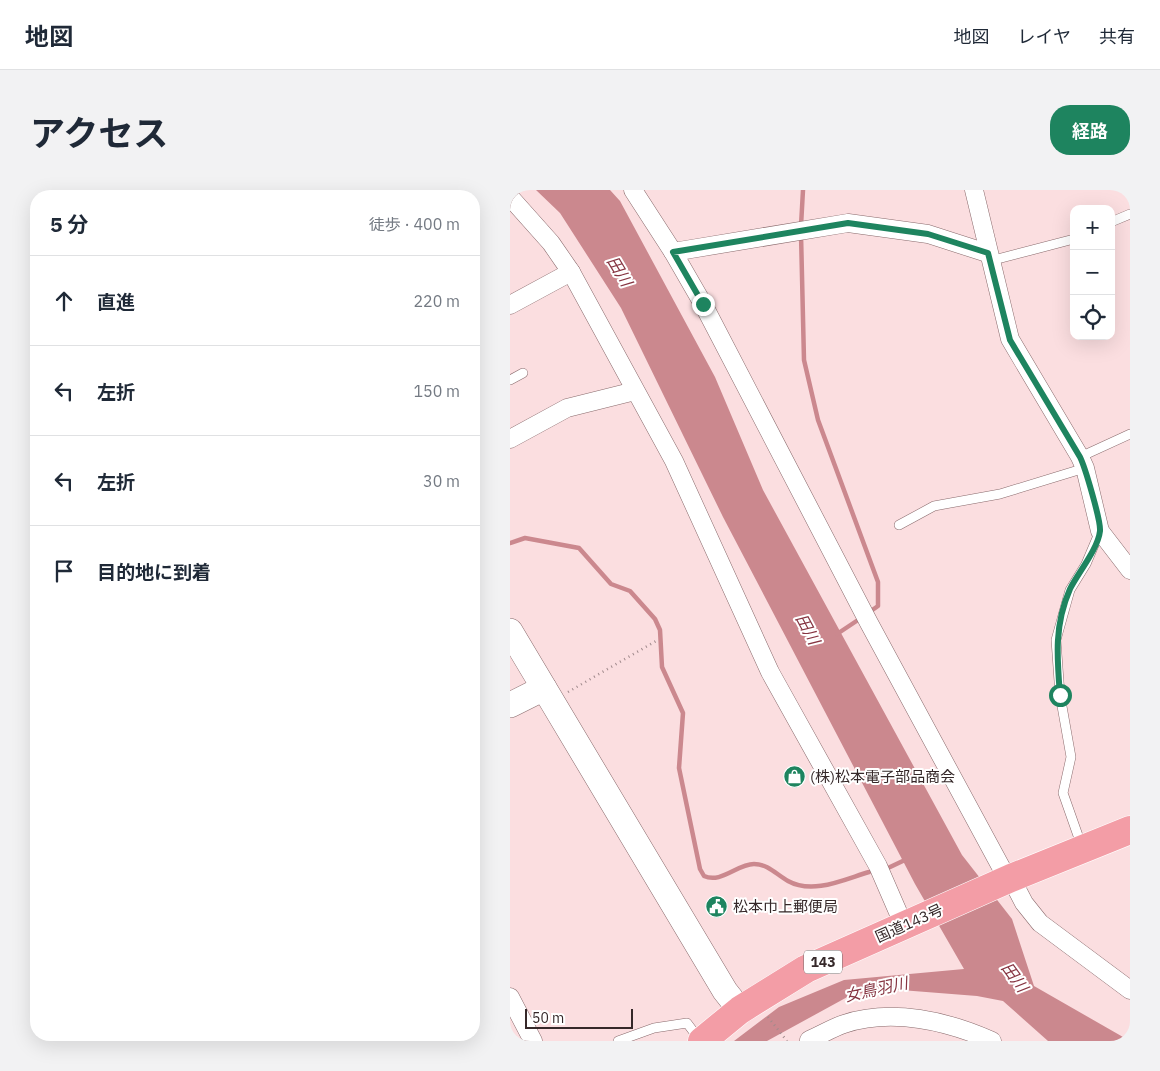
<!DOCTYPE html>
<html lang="ja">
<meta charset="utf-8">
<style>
:root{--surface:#fff;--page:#f2f2f3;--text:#1f2937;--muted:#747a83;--line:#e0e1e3;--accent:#1e845f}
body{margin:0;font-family:"IBM Plex Sans","Noto Sans JP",sans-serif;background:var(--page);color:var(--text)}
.controls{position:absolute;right:15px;top:15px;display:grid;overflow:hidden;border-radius:10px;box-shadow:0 5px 20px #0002}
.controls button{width:45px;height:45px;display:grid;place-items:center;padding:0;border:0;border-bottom:1px solid var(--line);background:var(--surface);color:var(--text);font:25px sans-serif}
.scale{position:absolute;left:15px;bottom:12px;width:108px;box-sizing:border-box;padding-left:5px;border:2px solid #352829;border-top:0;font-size:14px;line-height:18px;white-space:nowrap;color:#352829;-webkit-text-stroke:4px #fff;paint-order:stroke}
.stop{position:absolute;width:15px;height:15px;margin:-11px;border:4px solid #1e845f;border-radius:50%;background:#fff}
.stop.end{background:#1e845f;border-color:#fff;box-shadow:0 1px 5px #0008}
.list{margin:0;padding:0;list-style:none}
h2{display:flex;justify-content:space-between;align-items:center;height:65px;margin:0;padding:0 20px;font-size:21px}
h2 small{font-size:16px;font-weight:400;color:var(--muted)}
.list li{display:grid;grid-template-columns:32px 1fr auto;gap:15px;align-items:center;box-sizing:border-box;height:90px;padding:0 20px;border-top:1px solid var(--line)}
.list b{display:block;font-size:19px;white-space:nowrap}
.list em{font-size:16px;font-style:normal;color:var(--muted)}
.icon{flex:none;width:28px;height:28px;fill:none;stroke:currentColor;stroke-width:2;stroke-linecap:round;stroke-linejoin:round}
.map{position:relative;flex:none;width:620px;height:851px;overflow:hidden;border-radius:20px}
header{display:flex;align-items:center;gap:30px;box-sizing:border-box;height:70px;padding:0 25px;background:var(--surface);border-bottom:1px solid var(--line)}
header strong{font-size:24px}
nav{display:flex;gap:28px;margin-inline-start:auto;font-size:18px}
.intro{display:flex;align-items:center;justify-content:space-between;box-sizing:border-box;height:120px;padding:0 30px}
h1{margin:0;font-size:35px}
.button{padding:12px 22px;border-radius:20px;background:var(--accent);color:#fff;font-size:18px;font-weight:700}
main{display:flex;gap:30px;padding:0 30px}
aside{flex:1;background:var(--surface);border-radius:20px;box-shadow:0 5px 20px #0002}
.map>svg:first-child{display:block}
.water{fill:#cb888e}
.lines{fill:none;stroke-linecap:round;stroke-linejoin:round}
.stream{stroke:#cb888e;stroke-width:4.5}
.lane-casing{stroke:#896a6c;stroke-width:10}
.street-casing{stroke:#896a6c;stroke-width:19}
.secondary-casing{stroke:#896a6c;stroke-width:26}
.highway-casing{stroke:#fff;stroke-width:29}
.path{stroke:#a08a8c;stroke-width:2.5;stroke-dasharray:1 4;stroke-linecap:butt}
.lane{stroke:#fff;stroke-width:9}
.street{stroke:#fff;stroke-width:18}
.secondary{stroke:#fff;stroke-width:25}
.highway{stroke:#f39da6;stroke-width:28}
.route{stroke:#1e845f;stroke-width:6}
.labels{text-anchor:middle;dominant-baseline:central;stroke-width:4;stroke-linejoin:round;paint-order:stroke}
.shield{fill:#fff;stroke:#726869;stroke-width:1}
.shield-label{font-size:14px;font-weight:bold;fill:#352829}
.poi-label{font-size:15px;fill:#352829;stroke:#fff;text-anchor:start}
.street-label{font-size:15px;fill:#352829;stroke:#fff}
.water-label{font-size:16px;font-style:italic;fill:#863441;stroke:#fff}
</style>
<header>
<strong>地図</strong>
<nav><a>地図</a><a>レイヤ</a><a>共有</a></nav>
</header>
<div class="intro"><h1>アクセス</h1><a class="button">経路</a></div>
<main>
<aside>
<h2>5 分<small>徒歩 · 400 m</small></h2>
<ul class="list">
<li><svg class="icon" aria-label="ahead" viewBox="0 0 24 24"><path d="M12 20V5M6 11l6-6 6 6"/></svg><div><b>直進</b></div><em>220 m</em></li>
<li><svg class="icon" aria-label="left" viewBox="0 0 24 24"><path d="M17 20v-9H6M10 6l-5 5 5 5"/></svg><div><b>左折</b></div><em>150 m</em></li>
<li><svg class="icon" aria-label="left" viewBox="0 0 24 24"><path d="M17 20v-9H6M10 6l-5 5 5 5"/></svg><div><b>左折</b></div><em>30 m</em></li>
<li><svg class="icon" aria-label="arrive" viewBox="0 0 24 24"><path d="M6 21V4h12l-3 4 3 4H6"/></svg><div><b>目的地に到着</b></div></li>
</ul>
</aside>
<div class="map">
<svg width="620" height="851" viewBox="0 0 620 851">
<rect width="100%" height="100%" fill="#fbdee0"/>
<polygon class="water" points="26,0 100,0 110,11 205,187 253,300 452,665 502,729 524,796 620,851 538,851 493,811 467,806 378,799 341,805 257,851 224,851 269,817 334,790 454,779 405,694 213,327 111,118 50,23"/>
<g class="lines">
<g class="stream">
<polyline points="291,36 293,0"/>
<polyline points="291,44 294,170 308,230 368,392 368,416 358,423"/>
<path d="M0,353L15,348L69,358L101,394L120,401L145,429L150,440L152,477L173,523L169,578L190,679L194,686C211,694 227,674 244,674C258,674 267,685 278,691C303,705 335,689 359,682"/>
<polyline points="327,444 351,428"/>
<polyline points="378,678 397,669"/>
</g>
<defs>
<g id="lane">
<polyline points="601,32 620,24"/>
<polyline points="480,71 564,49"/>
<polyline points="0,190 13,183"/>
<polyline points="570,267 620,244"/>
<polyline points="389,335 424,316 490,304 575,278"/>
<polyline points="572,657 553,603 561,567 550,505 546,450 560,400 576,374 590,341"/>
<polyline points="108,851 144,838 177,833 189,849"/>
</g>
<g id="street">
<polyline points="123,0 163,62 193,114 359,433 498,690"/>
<polyline points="464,0 500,149 570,267 575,278 590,341 620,380"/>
<polyline points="0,7 41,53 61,82 164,271 260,482 368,676 394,736"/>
<polyline points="163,62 338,33 418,44 477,63"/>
<polyline points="0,115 61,82"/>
<polyline points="0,249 57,218 125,201"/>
<polyline points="501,688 514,713 530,733 620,800"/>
<polyline points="0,807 23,851"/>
<path d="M299,850C311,845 322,838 334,834C382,818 438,831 482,851"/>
</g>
<g id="secondary">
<polyline points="0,441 215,801 230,820"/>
<polyline points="0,515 34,498"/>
</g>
<polyline id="highway" points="192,851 230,820 296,779 501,688 620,640"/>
</defs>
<use href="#lane" class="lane-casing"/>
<use href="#street" class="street-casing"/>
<use href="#secondary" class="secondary-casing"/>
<use href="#highway" class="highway-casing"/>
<g class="path">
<polyline points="58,502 146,451"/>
<polyline points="258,827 277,851"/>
</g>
<use href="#lane" class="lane"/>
<use href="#street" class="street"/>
<use href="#secondary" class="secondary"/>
<use href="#highway" class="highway"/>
</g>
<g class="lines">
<path class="route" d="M193,114L163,62L338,33L418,44L478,63L500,150L570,267C575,277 591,331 590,341C588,359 568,383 560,399C544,435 547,468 550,505"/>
</g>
<defs>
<symbol id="shop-disc" viewBox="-11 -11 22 22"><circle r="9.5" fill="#1e845f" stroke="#fff"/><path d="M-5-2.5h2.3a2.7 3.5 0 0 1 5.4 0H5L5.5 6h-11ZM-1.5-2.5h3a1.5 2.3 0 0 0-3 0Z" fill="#fff"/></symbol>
<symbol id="civic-disc" viewBox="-11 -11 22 22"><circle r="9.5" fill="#1e845f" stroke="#fff"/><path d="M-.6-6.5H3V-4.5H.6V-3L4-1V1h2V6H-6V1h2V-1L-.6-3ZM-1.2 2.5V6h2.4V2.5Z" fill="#fff"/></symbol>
</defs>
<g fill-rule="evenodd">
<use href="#shop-disc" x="272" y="574" width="25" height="25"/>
<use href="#civic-disc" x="194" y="704" width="25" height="25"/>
</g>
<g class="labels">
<rect class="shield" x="294" y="760.5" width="38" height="23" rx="4"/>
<g class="shield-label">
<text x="313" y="772">143</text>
</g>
<g class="poi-label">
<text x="300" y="586">(株)松本電子部品商会</text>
<text x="223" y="716">松本巾上郵便局</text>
</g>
<g class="street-label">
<text transform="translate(399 733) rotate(-24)">国道143号</text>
</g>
<g class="water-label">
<text transform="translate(110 81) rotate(59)">田川</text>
<text transform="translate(298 439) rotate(62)">田川</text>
<text transform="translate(505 787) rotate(54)">田川</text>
<text transform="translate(366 799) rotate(-12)">女鳥羽川</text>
</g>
</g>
</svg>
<div class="controls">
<button>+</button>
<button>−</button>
<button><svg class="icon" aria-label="locate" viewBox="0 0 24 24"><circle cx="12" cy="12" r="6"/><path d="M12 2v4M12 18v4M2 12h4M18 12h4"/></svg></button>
</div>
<div class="scale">50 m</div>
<div class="stop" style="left:550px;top:505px"></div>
<div class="stop end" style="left:193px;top:114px"></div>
</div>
</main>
